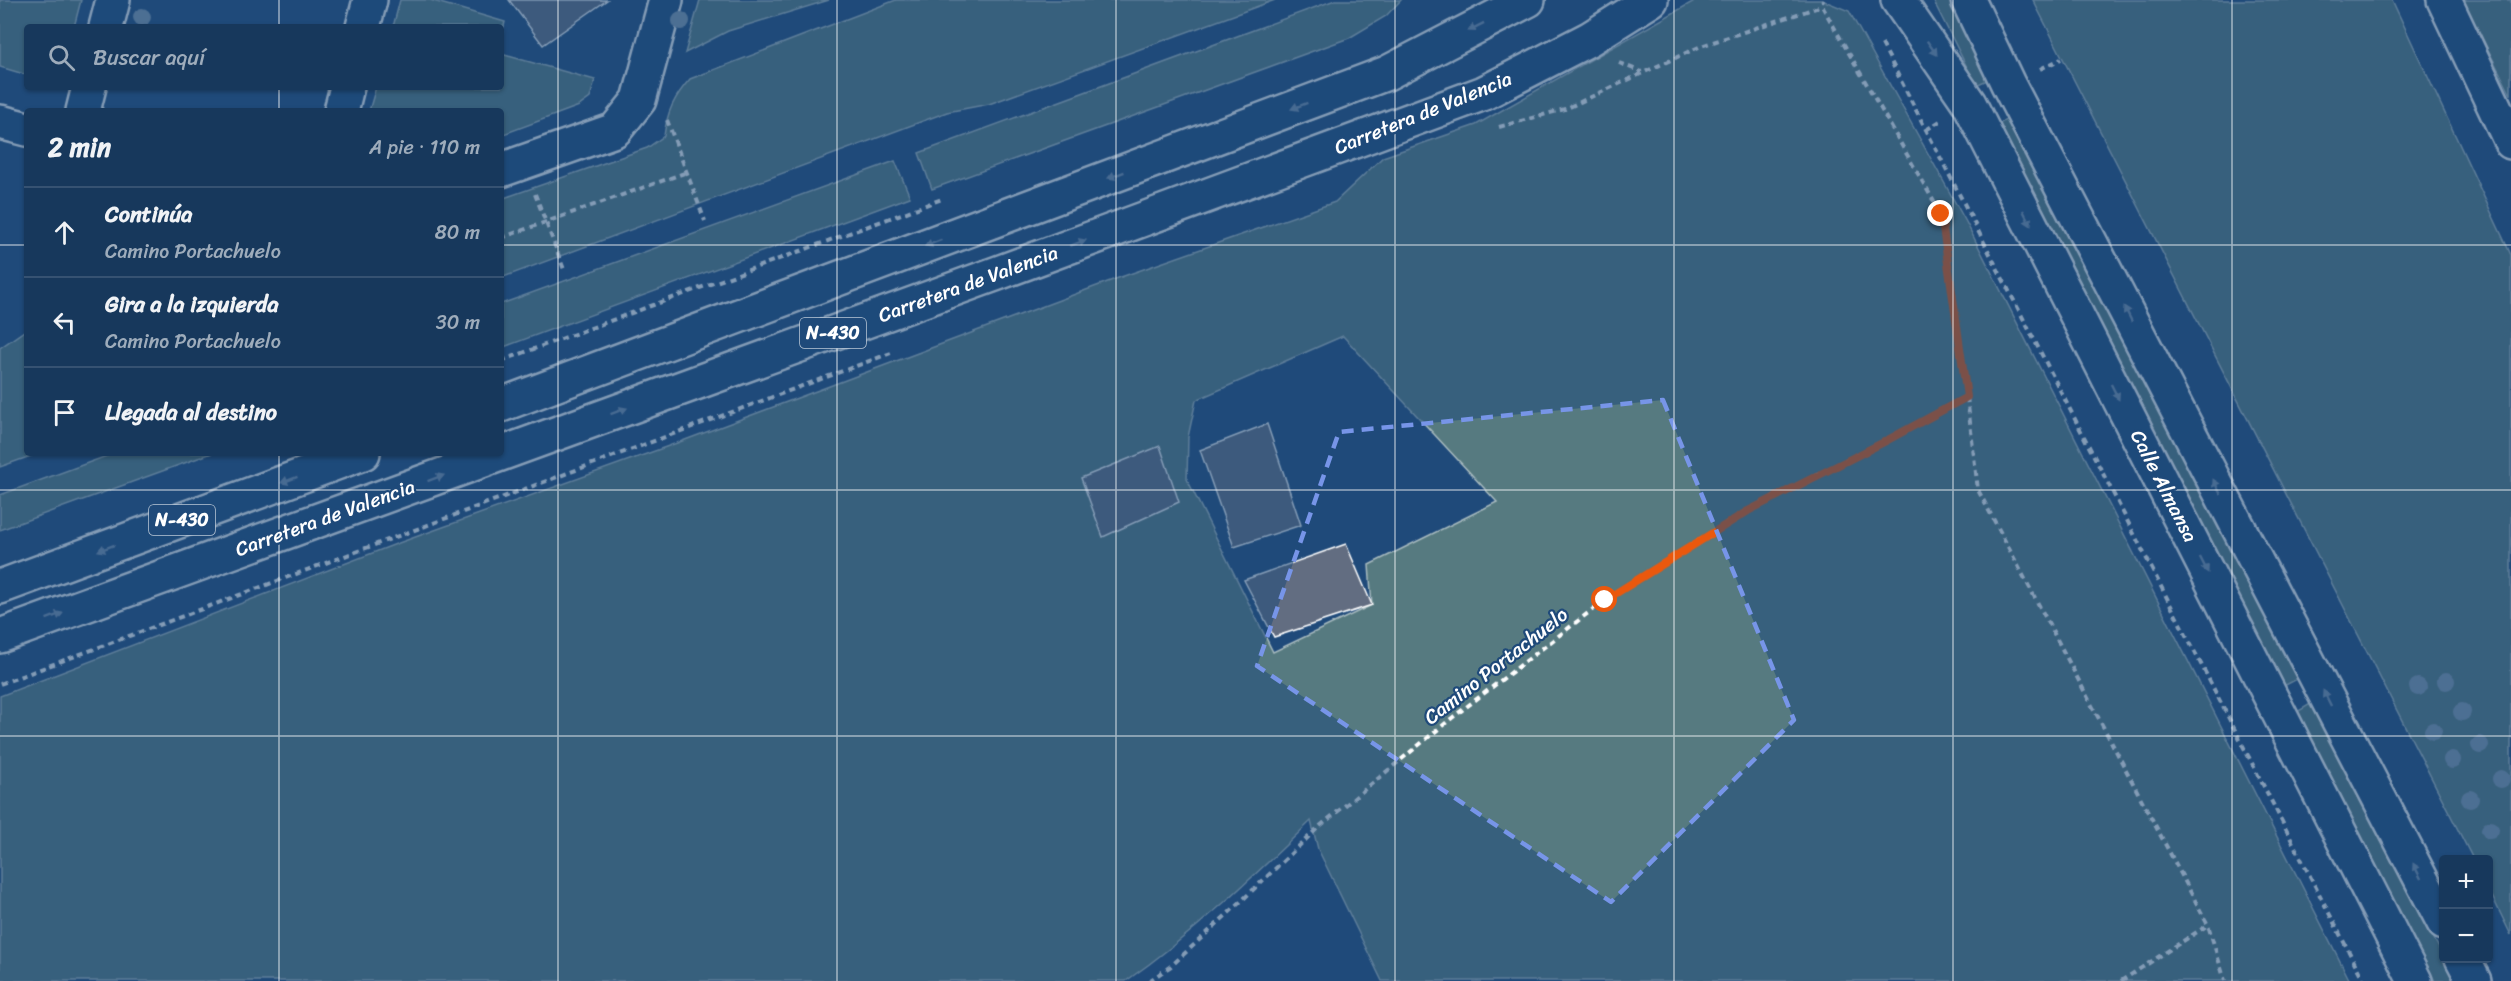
<!DOCTYPE html>
<html lang="es">
<meta charset="utf-8">
<style>
:root{--surface:#17385c;--page:#203f62;--text:#f1f3f6;--muted:#9eacbb;--line:#365272}
body{margin:0;font-family:Sriracha,sans-serif;background:var(--page);color:var(--text)}
.controls{position:absolute;right:18px;bottom:18px;display:grid;overflow:hidden;border-radius:6px;box-shadow:0 2px 4px #0004}
.controls button{width:54px;height:54px;display:grid;place-items:center;padding:0;border:0;border-bottom:2px solid var(--line);background:var(--surface);color:var(--text);font:30px sans-serif}
.stop{position:absolute;width:18px;height:18px;margin:-14px;border:4px solid #ea580c;border-radius:50%;background:#fff}
.stop.end{background:#ea580c;border-color:#fff;box-shadow:0 2px 6px #0008}
.list{margin:0;padding:0;list-style:none}
h2{display:flex;justify-content:space-between;align-items:center;height:78px;margin:0;padding:0 24px;font-size:26px}
h2 small{font-size:20px;font-weight:400;color:var(--muted)}
.list li{display:grid;grid-template-columns:39px 1fr auto;gap:18px;align-items:center;box-sizing:border-box;height:90px;padding:0 24px;border-top:2px solid var(--line)}
.list b{display:block;font-size:22px;white-space:nowrap}
.list p{margin:0;font-size:20px;white-space:nowrap;color:var(--muted)}
.list em{font-size:20px;font-style:normal;color:var(--muted)}
.icon{flex:none;width:33px;height:33px;fill:none;stroke:currentColor;stroke-width:2;stroke-linecap:round;stroke-linejoin:round}
.map{position:relative;flex:none;width:2511px;height:981px;overflow:hidden}
.search{position:absolute;background:var(--surface);box-shadow:0 2px 4px #0004;left:24px;top:24px;width:480px;height:66px;display:flex;align-items:center;gap:15px;box-sizing:border-box;padding:0 21px;border-radius:6px;color:var(--muted);font-size:22px}
.panel{position:absolute;background:var(--surface);box-shadow:0 2px 4px #0004;left:24px;top:108px;width:480px;height:348px;border-radius:6px}
.map>svg:first-child{display:block}
.green{fill:#567a80;stroke:#aabcc0;stroke-width:1.5;fill-rule:evenodd}
.building{fill:#626d81;stroke:#fff;stroke-width:1.5}
.lines{fill:none;stroke-linecap:round;stroke-linejoin:round}
.pedestrian-casing{stroke:#fff;stroke-width:38}
.minor-casing{stroke:#fff;stroke-width:38}
.primary-casing{stroke:#fff;stroke-width:38}
.path{stroke:#fff;stroke-width:4;stroke-dasharray:6 4.5;stroke-linecap:butt}
.pedestrian{stroke:#1f4a7a;stroke-width:33}
.minor{stroke:#1f4a7a;stroke-width:33}
.primary{stroke:#1f4a7a;stroke-width:33}
.tree{fill:#839bb2}
.oneway{fill:#7992af}
.route{stroke:#ea580c;stroke-width:8}
.marked{fill:none;stroke:#7795e8;stroke-width:4.5;stroke-dasharray:12 8;stroke-linejoin:round}
.grid{fill:none;stroke:#fff;stroke-width:1.5;stroke-opacity:0.55}
.labels{text-anchor:middle;dominant-baseline:central;stroke-width:4.5;stroke-linejoin:round;paint-order:stroke}
.shield{fill:#1f4a7a;stroke:#bcc9d7;stroke-width:1.5}
.shield-label{font-size:18px;font-weight:bold;fill:#fff}
.street-label{font-size:20px;fill:#fff;stroke:#1f4a7a}
</style>
<div class="map">
<svg width="2511" height="981" viewBox="0 0 2511 981">
<rect width="100%" height="100%" fill="#1f4a7a"/>
<filter id="ink" filterUnits="userSpaceOnUse"><feTurbulence type="fractalNoise" baseFrequency=".0167" numOctaves="2"/><feDisplacementMap in="SourceGraphic" scale="12" xChannelSelector="R" yChannelSelector="G"/><feConvolveMatrix kernelMatrix="1 2 1 2 8 2 1 2 1" color-interpolation-filters="sRGB"/></filter>
<g filter="url(#ink)">
<g class="green">
<polygon points="0,0 81,0 74,27 27,27 27,75 0,67"/>
<polygon points="400,0 430,0 505,22 501,38 501,27 393,27"/>
<polygon points="700,0 829,0 728,31 685,53"/>
<path d="M896,0H1275L989,104L947,112L501,278V199L647,148L664,136C667,112 674,97 690,79Z"/>
<polygon points="1335,0 1401,0 1386,16 1349,38 932,189 919,153"/>
<path d="M1696,0H1822L1849,11L1966,222L2350,981H1382L1318,849L1311,821C1252,878 1193,934 1126,981H0V696L396,544L677,443L1121,277L1335,202L1383,157L1476,125ZM1343,336L1497,502L1369,565L1372,605L1273,652L1187,479L1188,437L1196,400Z"/>
<polygon points="1933,0 1954,0 1992,78 1976,85"/>
<polygon points="2033,0 2392,0 2511,255 2511,935 2489,890 2488,860 2473,859"/>
<polygon points="2463,0 2511,0 2511,95"/>
<polygon points="501,54 595,80 590,98 579,106 501,135 501,111 369,111 376,87 501,87"/>
<polygon points="2013,116 2301,677 2282,687 1995,126"/>
<polygon points="895,161 910,197 501,348 501,304"/>
<polygon points="27,329 27,453 39,453 0,467 0,348"/>
<polygon points="115,453 212,453 0,530 0,495"/>
<polygon points="2312,703 2444,958 2456,981 2435,981 2297,712"/>
</g>
<g class="building">
<polygon points="509,0 607,0 543,45"/>
<polygon points="1267,424 1301,525 1234,547 1200,450"/>
<polygon points="1160,446 1179,502 1103,537 1081,478"/>
<polygon points="1346,544 1372,605 1274,637 1244,580"/>
</g>
<g class="lines">
<defs>
<polyline id="pedestrian" points="501,170 615,130 639,100 666,0"/>
<g id="minor">
<polyline points="2444,0 2511,142"/>
<polyline points="106,27 113,0"/>
<polyline points="363,27 370,0"/>
<polyline points="83,111 89,87"/>
<polyline points="341,111 347,87"/>
<polyline points="0,122 27,129"/>
</g>
<g id="primary">
<polyline points="1898,0 1969,103 2415,981"/>
<polyline points="1968,0 2008,84 2444,923"/>
<polyline points="501,405 1387,73 1528,0"/>
<polyline points="0,587 363,453"/>
<polyline points="0,636 998,273 1484,93 1589,39 1651,0"/>
<polyline points="2462,958 2474,981"/>
</g>
</defs>
<use href="#pedestrian" class="pedestrian-casing"/>
<use href="#minor" class="minor-casing"/>
<use href="#primary" class="primary-casing"/>
<g class="path">
<polyline points="1882,44 2364,981"/>
<polyline points="1619,63 1642,72"/>
<polyline points="2040,69 2061,59"/>
<polyline points="667,120 705,221"/>
<polyline points="1499,127 1565,109 1701,46 1822,6"/>
<polyline points="1926,130 1940,121"/>
<polyline points="535,194 565,272"/>
<polyline points="501,238 687,172"/>
<polyline points="501,361 942,199"/>
<polyline points="1967,397 1978,490 2208,925 2225,981"/>
<polyline points="0,684 891,353"/>
<polyline points="1149,981 1171,966 1233,909 1320,826 1452,718 1605,600 1748,511 1884,442 1967,397 1941,214 1822,6 1823,0"/>
<polyline points="2121,981 2208,925"/>
</g>
<use href="#pedestrian" class="pedestrian"/>
<use href="#minor" class="minor"/>
<use href="#primary" class="primary"/>
</g>
<g class="tree">
<circle cx="142" cy="17" r="9"/>
<circle cx="681" cy="21" r="9"/>
<circle cx="2446" cy="681" r="9"/>
<circle cx="2418" cy="687" r="9"/>
<circle cx="2462" cy="712" r="9"/>
<circle cx="2433" cy="731" r="9"/>
<circle cx="2480" cy="745" r="9"/>
<circle cx="2452" cy="760" r="9"/>
<circle cx="2501" cy="779" r="9"/>
<circle cx="2470" cy="799" r="9"/>
<circle cx="2490" cy="830" r="9"/>
</g>
<defs><path id="oneway-solid" d="M-6-.8H1V-3.2L6.5 0L1 3.2V.8H-6Z" transform="scale(1.5)"/></defs>
<g class="oneway">
<use href="#oneway-solid" transform="translate(1476 27) rotate(153)"/>
<use href="#oneway-solid" transform="translate(1932 48) rotate(55)"/>
<use href="#oneway-solid" transform="translate(1299 106) rotate(159)"/>
<use href="#oneway-solid" transform="translate(1116 175) rotate(159)"/>
<use href="#oneway-solid" transform="translate(2027 218) rotate(63)"/>
<use href="#oneway-solid" transform="translate(933 243) rotate(159)"/>
<use href="#oneway-solid" transform="translate(1078 243) rotate(-20)"/>
<use href="#oneway-solid" transform="translate(2128 314) rotate(-117)"/>
<use href="#oneway-solid" transform="translate(2115 392) rotate(63)"/>
<use href="#oneway-solid" transform="translate(619 411) rotate(-20)"/>
<use href="#oneway-solid" transform="translate(436 478) rotate(-20)"/>
<use href="#oneway-solid" transform="translate(289 480) rotate(160)"/>
<use href="#oneway-solid" transform="translate(2217 487) rotate(-117)"/>
<use href="#oneway-solid" transform="translate(106 548) rotate(160)"/>
<use href="#oneway-solid" transform="translate(2204 565) rotate(63)"/>
<use href="#oneway-solid" transform="translate(55 616) rotate(-20)"/>
<use href="#oneway-solid" transform="translate(2327 698) rotate(-117)"/>
<use href="#oneway-solid" transform="translate(2417 871) rotate(-117)"/>
</g>
</g>
<g class="lines" filter="url(#ink)">
<polyline class="route" points="1605,600 1748,511 1884,442 1967,397 1941,214"/>
</g>
<path d="M0 0H2511V981H0ZM1663,400L1794,720L1611,902L1257,666L1339,432Z" fill="#1f4a7a" fill-opacity=".55" fill-rule="evenodd"/>
<path class="marked" d="M1663,400L1794,720L1611,902L1257,666L1339,432Z"/>
<path class="grid" d="M279,0V27M558,0V981M837,0V981M1116,0V981M1395,0V981M1674,0V981M1953,0V981M2232,0V981M279,87V111M0,245H27M501,245H2511M279,453V981M0,490H2511M0,736H2511"/>
<g class="labels">
<g class="shield">
<rect x="800" y="318" width="66" height="30" rx="4.5"/>
<rect x="149" y="505" width="66" height="30" rx="4.5"/>
</g>
<g class="shield-label">
<text x="833" y="333">N-430</text>
<text x="182" y="520">N-430</text>
</g>
<g class="street-label">
<text transform="translate(1423 113) rotate(-22)">Carretera de Valencia</text>
<text transform="translate(968 284) rotate(-20)">Carretera de Valencia</text>
<text transform="translate(2164 486) rotate(63)">Calle Almansa</text>
<text transform="translate(325 518) rotate(-20)">Carretera de Valencia</text>
<text transform="translate(1496 666) rotate(-38)">Camino Portachuelo</text>
</g>
</g>
</svg>
<div class="controls">
<button>+</button>
<button>−</button>
</div>
<div class="stop" style="left:1605px;top:600px"></div>
<div class="stop end" style="left:1941px;top:214px"></div>
<div class="search"><svg class="icon" aria-label="search" viewBox="0 0 24 24"><circle cx="10" cy="10" r="6"/><path d="M15 15l6 6"/></svg>Buscar aquí</div>
<section class="panel">
<h2>2 min<small>A pie · 110 m</small></h2>
<ul class="list">
<li><svg class="icon" aria-label="ahead" viewBox="0 0 24 24"><path d="M12 20V5M6 11l6-6 6 6"/></svg><div><b>Continúa</b><p>Camino Portachuelo</p></div><em>80 m</em></li>
<li><svg class="icon" aria-label="left" viewBox="0 0 24 24"><path d="M17 20v-9H6M10 6l-5 5 5 5"/></svg><div><b>Gira a la izquierda</b><p>Camino Portachuelo</p></div><em>30 m</em></li>
<li><svg class="icon" aria-label="arrive" viewBox="0 0 24 24"><path d="M6 21V4h12l-3 4 3 4H6"/></svg><div><b>Llegada al destino</b></div></li>
</ul>
</section>
</div>
